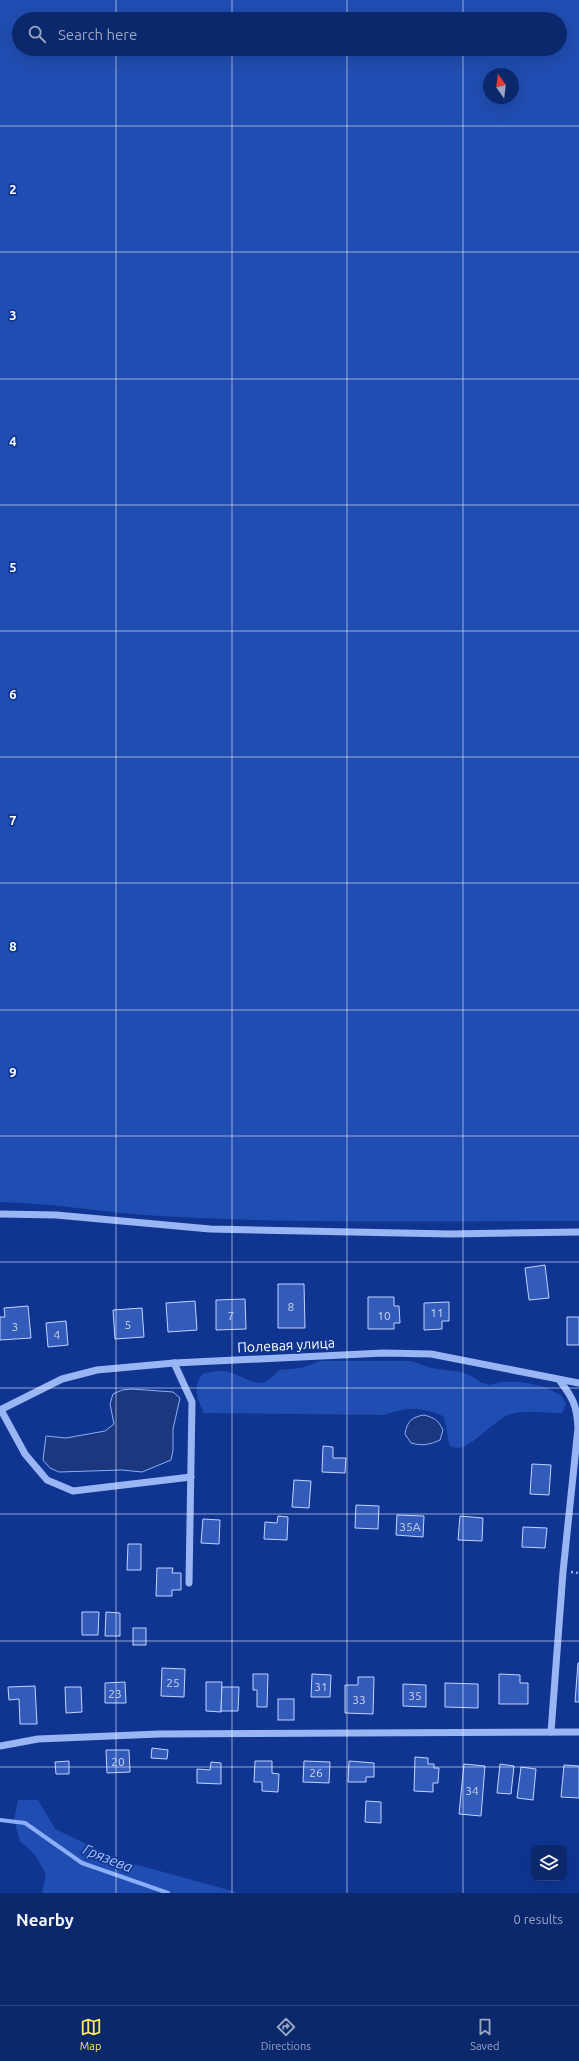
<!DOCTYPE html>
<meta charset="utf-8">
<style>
:root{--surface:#0b286d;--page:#143072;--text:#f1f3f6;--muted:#9aa6c2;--line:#2b4480;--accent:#ffe75c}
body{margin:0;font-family:Ubuntu,sans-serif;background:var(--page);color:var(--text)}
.controls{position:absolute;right:12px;bottom:12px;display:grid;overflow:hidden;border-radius:8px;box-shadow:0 4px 16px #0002}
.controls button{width:36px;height:36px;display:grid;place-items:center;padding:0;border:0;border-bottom:1px solid var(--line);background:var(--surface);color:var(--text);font:20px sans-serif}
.compass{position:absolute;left:483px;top:68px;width:36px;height:36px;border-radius:50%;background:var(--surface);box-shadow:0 4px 16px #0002;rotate:346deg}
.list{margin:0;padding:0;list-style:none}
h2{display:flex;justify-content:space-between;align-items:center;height:52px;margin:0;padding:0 16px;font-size:17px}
h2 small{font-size:13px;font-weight:400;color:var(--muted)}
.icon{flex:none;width:22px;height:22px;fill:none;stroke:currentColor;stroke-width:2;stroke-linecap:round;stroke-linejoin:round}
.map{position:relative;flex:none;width:579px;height:1893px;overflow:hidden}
.search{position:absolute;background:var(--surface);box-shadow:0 4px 16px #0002;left:12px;right:12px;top:12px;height:44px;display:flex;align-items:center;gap:10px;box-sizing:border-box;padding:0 14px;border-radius:22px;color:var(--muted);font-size:15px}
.sheet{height:112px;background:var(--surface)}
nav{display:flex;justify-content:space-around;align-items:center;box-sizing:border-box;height:56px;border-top:1px solid var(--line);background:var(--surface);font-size:11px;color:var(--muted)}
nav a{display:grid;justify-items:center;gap:2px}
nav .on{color:var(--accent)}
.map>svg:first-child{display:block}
.green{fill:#204db1;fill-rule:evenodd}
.water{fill:#1b387e;stroke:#8aaef8}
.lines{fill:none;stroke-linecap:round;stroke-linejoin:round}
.stream{stroke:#8aaef8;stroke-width:4}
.building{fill:#335bb9;stroke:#c1d4fe}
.path{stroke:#99b5f4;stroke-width:2.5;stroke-dasharray:2 3;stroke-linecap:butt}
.minor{stroke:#99b5f4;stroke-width:7}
.grid{fill:none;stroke:#fff;stroke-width:1;stroke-opacity:0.55}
.labels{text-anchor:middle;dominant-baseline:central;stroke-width:3.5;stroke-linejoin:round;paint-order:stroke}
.number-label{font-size:12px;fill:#ccd6ee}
.street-label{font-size:14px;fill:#fff;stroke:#0f3591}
.water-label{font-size:15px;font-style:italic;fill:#a5c0fb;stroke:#0f3591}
.grid-label{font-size:13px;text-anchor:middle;font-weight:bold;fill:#fff;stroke:#0f3591;stroke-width:3.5;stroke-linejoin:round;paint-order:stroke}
</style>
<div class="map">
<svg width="579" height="1893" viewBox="0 0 579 1893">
<rect width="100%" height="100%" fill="#0f3591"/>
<g class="green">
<path d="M0,0H579V1221C439,1221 299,1224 159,1216C106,1213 53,1203 0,1202ZM19,19H560V49H19ZM489,74H513V98H489Z"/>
<path d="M320,1361H411L431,1368L462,1372L472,1376L480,1382L490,1385L501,1382H521L542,1386L561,1395L566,1404L562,1413C545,1413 523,1409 508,1415C494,1421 470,1448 459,1448C456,1448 453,1447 450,1446C446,1436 448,1427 443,1416C420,1407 408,1407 384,1415L204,1413C197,1400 193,1387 202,1374C209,1373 218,1370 224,1371C248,1375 258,1396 279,1370L301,1368Z"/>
<polygon points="18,1800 38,1800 55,1829 120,1860 239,1893 42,1893 46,1874 35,1855 20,1841 14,1820"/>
</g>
<g class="water">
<polygon points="132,1389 173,1392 180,1398 173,1429 173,1450 171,1460 142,1472 122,1470 59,1472 50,1468 43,1460 46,1436 66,1438 105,1431 114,1424 110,1404 113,1394 122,1390"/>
<path d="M424,1415C435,1418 438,1420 443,1430L440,1440C429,1445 422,1446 411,1443L405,1434C407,1421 412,1417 424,1415Z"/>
</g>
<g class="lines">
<polyline class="stream" points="0,1820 25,1823 82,1863 168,1893"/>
</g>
<g class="building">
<polygon points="545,1265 549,1298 529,1300 525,1268"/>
<polygon points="278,1284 304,1284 305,1328 278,1328"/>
<polygon points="368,1297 394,1297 394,1306 399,1306 400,1323 394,1323 394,1329 368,1329"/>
<polygon points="245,1299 246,1329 216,1330 216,1300"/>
<polygon points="195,1301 197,1330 168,1332 166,1303"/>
<polygon points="449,1302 449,1321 442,1321 442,1329 424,1330 424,1303"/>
<polygon points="28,1306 31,1338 0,1340 0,1317 5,1317 4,1308"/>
<polygon points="142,1308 144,1337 115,1339 113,1310"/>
<rect x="567" y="1317" width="12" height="28"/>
<polygon points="66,1321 68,1345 48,1347 46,1323"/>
<polygon points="323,1446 333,1447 333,1458 346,1458 345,1473 322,1472"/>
<polygon points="532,1464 551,1465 549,1495 530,1494"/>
<polygon points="294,1480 311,1481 309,1508 292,1507"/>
<polygon points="356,1505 379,1506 378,1529 355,1528"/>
<polygon points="397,1515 424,1516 423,1537 396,1535"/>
<polygon points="278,1516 288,1517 287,1540 264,1539 265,1522 277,1523"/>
<polygon points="460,1516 483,1518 482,1541 458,1540"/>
<polygon points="203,1519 220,1520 219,1544 201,1543"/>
<polygon points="523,1527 547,1528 545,1548 522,1547"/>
<polygon points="128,1544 141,1544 141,1570 127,1570"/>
<polygon points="157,1568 173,1568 172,1573 181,1573 181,1590 172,1590 172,1596 156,1596"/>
<polygon points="82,1612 99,1612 98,1635 82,1635"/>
<polygon points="106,1612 120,1613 120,1636 105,1636"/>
<rect x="133" y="1628" width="13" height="17"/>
<polygon points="578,1663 579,1663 579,1702 575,1702"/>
<polygon points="162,1668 185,1669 184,1697 161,1696"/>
<polygon points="253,1674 268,1674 267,1707 257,1707 257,1690 253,1690"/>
<polygon points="312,1674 331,1675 330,1697 311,1697"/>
<polygon points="499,1674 520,1675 520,1683 528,1683 528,1704 499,1704"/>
<polygon points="358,1677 374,1677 373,1714 345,1713 345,1685 358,1685"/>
<polygon points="125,1682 126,1703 105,1703 105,1683"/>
<polygon points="206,1682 222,1682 221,1712 206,1711"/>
<polygon points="445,1683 478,1684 478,1708 445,1707"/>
<polygon points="403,1684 426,1685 426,1707 403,1706"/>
<polygon points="35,1686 37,1724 20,1724 19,1699 9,1700 8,1687"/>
<polygon points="65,1687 81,1687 82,1712 66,1713"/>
<polygon points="222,1687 239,1687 238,1711 221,1711"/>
<rect x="278" y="1699" width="16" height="21"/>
<polygon points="152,1748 168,1750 167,1759 151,1758"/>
<polygon points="106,1750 129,1750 130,1772 107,1773"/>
<polygon points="415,1757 428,1758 428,1764 434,1764 434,1768 439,1768 438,1783 433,1783 433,1792 414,1791"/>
<polygon points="69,1761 69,1774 56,1774 55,1762"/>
<polygon points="255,1761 272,1761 272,1773 279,1774 278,1792 262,1791 262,1782 254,1782"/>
<polygon points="304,1761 330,1762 329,1783 303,1782"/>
<polygon points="349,1761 374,1763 374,1777 366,1777 366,1782 348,1782"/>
<polygon points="211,1762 221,1763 221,1784 197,1783 197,1769 210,1770"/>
<polygon points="464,1764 485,1766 481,1816 459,1814"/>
<polygon points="500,1764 514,1766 511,1794 497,1793"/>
<polygon points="564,1765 579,1766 579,1798 561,1797"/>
<polygon points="521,1767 536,1769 533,1800 517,1798"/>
<polygon points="366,1801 381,1802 381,1823 365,1822"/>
</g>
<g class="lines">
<polyline class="path" points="571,1572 579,1573"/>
<g class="minor">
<polyline points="0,1214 56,1215 210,1229 450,1234 579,1232"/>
<polyline points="174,1363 192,1402 189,1583"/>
<polyline points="0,1410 62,1379 97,1370 174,1363 384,1353 431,1354 579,1383"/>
<polyline points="1,1410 25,1454 47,1480 73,1491 191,1477"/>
<path d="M551,1732L563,1572L578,1428C577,1406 573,1398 560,1381"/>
<polyline points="0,1746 38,1739 159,1734 579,1732"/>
</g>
</g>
<path class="grid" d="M116,0V19M232,0V19M347,0V19M463,0V19M116,49V1893M232,49V1893M347,49V1893M463,49V1893M0,126H579M0,252H579M0,379H579M0,505H579M0,631H579M0,757H579M0,883H579M0,1010H579M0,1136H579M0,1262H579M0,1388H579M0,1514H579M0,1641H579M0,1767H579"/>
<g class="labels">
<g class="number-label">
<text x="291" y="1306">8</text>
<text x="437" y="1312">11</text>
<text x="231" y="1315">7</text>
<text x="384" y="1315">10</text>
<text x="128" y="1324">5</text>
<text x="15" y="1326">3</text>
<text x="57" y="1334">4</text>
<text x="410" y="1526">35А</text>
<text x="173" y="1682">25</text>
<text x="321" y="1686">31</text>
<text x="115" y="1693">23</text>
<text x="415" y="1695">35</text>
<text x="359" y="1699">33</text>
<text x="118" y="1761">20</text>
<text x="316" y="1772">26</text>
<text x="472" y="1790">34</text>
</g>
<g class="street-label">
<text transform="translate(286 1345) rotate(-3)">Полевая улица</text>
</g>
<g class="water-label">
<text transform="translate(108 1858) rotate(22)">Грязева</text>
</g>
</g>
<g class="grid-label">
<text x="13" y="194">2</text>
<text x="13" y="320">3</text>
<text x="13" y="446">4</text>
<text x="13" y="572">5</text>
<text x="13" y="699">6</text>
<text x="13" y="825">7</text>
<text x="13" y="951">8</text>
<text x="13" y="1077">9</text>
</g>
</svg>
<div class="controls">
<button><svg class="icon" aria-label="layers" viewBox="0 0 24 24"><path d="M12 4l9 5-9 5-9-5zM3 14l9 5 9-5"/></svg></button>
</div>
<svg class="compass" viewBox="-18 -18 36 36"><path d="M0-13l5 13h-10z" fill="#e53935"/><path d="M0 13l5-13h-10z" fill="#9aa6c2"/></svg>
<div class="search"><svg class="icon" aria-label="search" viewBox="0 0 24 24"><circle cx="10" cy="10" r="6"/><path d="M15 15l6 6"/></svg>Search here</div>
</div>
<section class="sheet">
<h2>Nearby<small>0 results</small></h2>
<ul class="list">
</ul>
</section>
<nav>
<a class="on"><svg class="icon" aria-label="map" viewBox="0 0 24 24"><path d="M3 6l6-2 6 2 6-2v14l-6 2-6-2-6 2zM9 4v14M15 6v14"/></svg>Map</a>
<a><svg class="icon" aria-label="directions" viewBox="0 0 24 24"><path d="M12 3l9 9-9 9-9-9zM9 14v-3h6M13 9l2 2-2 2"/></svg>Directions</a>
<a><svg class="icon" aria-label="saved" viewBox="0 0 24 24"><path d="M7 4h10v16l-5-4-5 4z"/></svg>Saved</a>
</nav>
